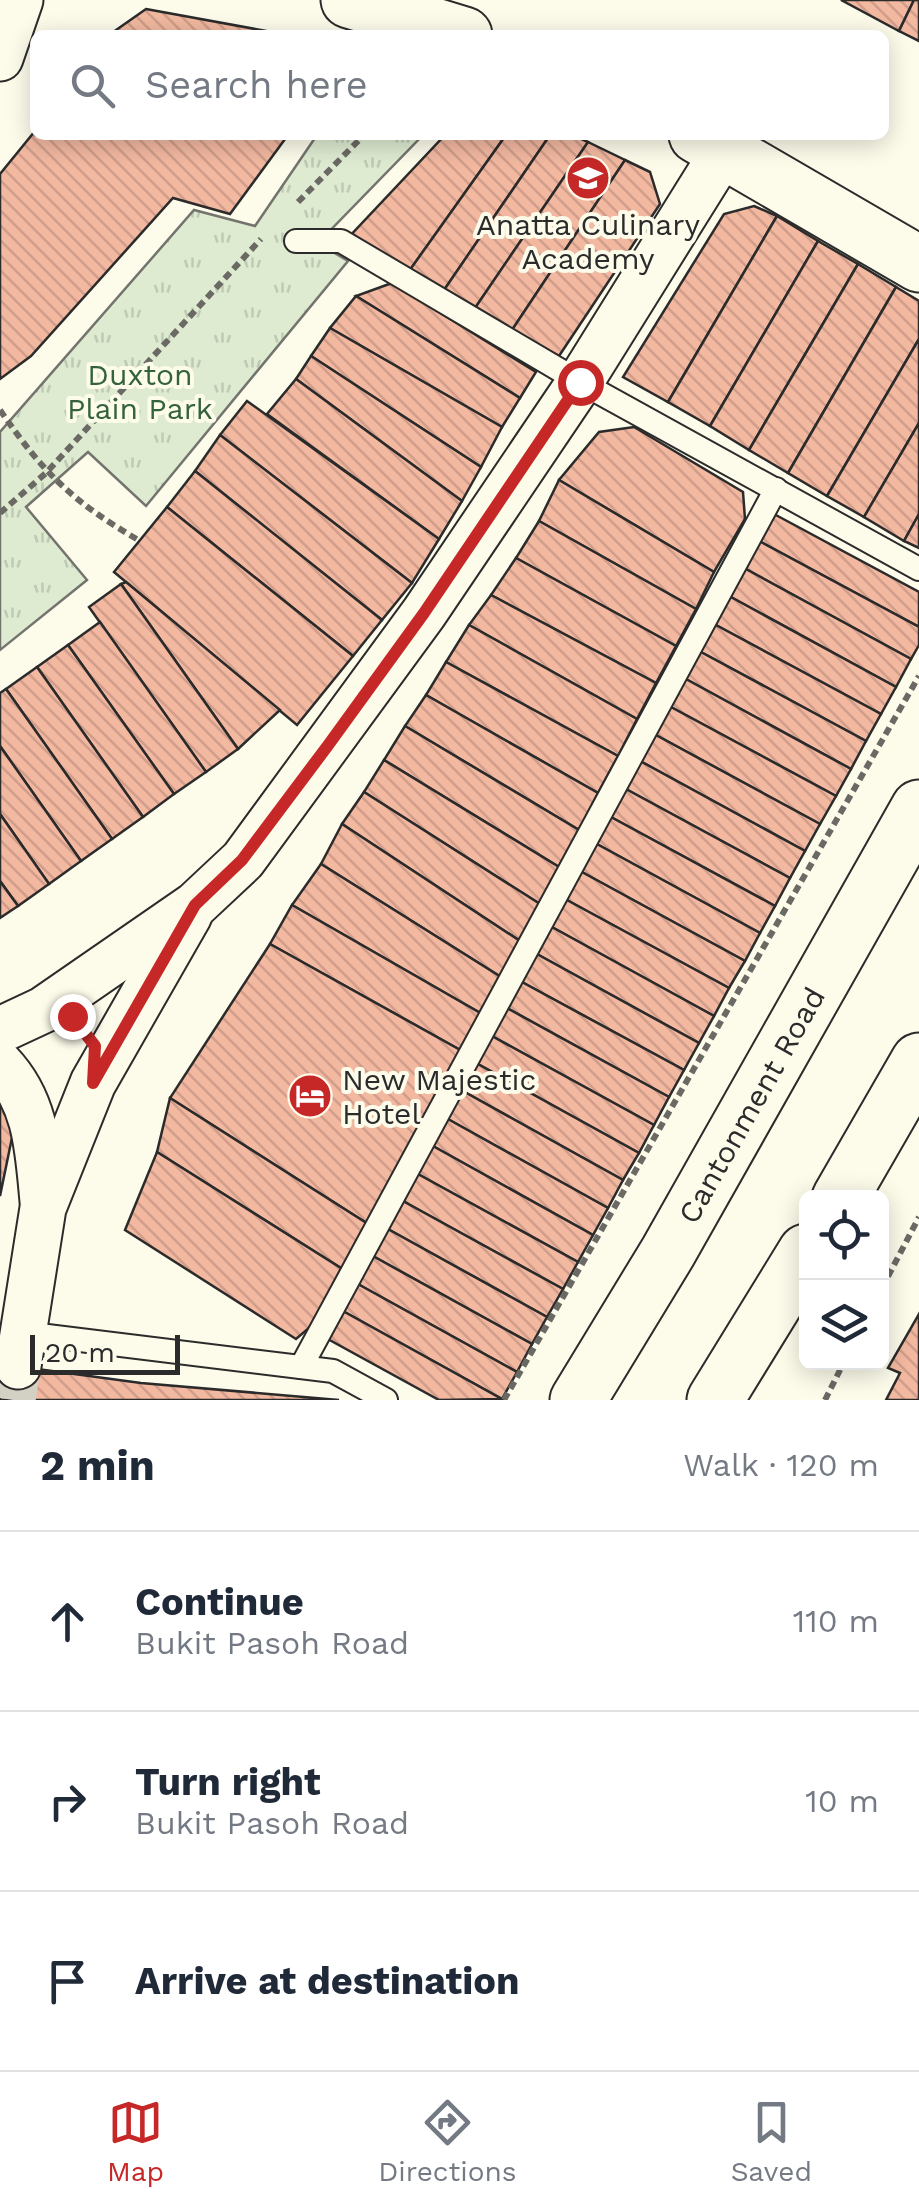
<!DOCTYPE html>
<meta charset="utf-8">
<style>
:root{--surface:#fff;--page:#f6f6f7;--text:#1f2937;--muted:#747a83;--line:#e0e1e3;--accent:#c62828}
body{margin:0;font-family:"Work Sans",sans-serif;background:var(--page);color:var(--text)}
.controls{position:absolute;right:30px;bottom:30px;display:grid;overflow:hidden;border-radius:15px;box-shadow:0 5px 25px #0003}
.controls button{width:90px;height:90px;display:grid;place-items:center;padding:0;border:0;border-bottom:2px solid var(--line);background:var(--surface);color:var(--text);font:50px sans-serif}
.scale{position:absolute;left:30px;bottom:25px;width:150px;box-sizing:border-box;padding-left:10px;border:5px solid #2b2b2b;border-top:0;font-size:28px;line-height:35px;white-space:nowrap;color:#2b2b2b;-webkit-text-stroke:8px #fdfbea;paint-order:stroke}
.stop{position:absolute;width:30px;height:30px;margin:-22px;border:8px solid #c62828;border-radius:50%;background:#fff}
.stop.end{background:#c62828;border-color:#fff;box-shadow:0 2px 10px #0008}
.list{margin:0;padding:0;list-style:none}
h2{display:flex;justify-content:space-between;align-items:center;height:130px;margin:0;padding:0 40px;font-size:42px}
h2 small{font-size:32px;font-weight:400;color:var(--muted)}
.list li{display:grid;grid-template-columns:65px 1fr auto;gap:30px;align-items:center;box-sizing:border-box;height:180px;padding:0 40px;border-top:2px solid var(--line)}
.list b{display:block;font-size:38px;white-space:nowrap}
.list p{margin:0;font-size:32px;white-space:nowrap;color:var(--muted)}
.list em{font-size:32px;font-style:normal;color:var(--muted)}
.icon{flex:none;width:55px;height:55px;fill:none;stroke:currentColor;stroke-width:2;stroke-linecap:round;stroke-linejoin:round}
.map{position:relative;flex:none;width:919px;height:1400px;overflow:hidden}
.search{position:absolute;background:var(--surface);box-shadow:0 5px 25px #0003;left:30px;right:30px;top:30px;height:110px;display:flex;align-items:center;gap:25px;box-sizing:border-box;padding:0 35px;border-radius:15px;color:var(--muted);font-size:38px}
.sheet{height:670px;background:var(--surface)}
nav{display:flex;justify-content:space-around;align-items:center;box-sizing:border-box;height:140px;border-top:2px solid var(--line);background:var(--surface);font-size:28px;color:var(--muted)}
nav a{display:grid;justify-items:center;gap:5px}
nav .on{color:var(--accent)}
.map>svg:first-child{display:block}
.grass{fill:url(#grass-tufts);stroke:#74746e;stroke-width:2.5}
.building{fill:url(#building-back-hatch);stroke:#2b2b2b;stroke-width:2.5}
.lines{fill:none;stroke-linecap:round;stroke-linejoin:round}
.street-tunnel{stroke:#d3d1c4;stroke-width:45;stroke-dasharray:45 22;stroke-linecap:butt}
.lane-casing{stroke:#2b2b2b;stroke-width:26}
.street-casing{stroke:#2b2b2b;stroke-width:49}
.secondary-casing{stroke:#2b2b2b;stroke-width:59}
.primary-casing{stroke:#2b2b2b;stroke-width:59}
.path{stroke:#6a6964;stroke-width:6;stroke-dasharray:8 5;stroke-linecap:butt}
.lane{stroke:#fdfbea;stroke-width:22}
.street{stroke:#fdfbea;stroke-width:45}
.secondary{stroke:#fdfbea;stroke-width:55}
.primary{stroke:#fdfbea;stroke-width:55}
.route{stroke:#c62828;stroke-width:12}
.labels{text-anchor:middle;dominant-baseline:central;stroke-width:8;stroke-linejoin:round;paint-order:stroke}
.poi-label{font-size:30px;fill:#2b2b2b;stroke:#fdfbea}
.park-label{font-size:30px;fill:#34623c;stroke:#fdfbea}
.street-label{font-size:30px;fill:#2b2b2b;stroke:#fdfbea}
</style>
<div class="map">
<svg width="919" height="1400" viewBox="0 0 919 1400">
<defs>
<pattern id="grass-tufts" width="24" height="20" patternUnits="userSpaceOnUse" patternTransform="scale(2.5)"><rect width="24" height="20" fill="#deebd1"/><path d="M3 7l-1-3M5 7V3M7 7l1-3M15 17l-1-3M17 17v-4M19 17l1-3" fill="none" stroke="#bfcab4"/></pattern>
<pattern id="building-back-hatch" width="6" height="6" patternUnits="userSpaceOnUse" patternTransform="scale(2.5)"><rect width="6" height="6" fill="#f2b8a0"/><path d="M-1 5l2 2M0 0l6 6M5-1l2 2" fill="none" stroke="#d09e8a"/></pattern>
</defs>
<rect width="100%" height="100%" fill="#fdfbea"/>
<polygon class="grass" points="317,135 423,135 318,243 348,261 146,506 88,452 26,507 87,580 0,650 0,432 194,210 255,226"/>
<g class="building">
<polygon points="841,0 914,0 899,31"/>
<polygon points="914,0 919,0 919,41 899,31"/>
<polygon points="146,9 288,35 109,35"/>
<polygon points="35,131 35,135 288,135 230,214 173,198 31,356 0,379 0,174"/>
<polygon points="445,135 506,135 407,274 348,238"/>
<polygon points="506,135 550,135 442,293 407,274"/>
<polygon points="550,135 573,135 588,142 473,311 442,293"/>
<polygon points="588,142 625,160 512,330 473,311"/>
<polygon points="625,160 650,172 660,204 559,356 512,330"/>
<polygon points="754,206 777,216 668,402 623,377 724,214"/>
<polygon points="777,216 818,241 710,426 668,402"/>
<polygon points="818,241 858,264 749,450 710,426"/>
<polygon points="858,264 896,287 788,473 749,450"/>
<polygon points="392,283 536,372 520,398 356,296"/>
<polygon points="896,287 919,301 919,339 827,496 788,473"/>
<polygon points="356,296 520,398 502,427 330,328"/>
<polygon points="330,328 502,427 481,467 311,356"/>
<polygon points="919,339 919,423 864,517 827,496"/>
<polygon points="311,356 481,467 462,501 296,379"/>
<polygon points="296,379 462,501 439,539 267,414"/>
<polygon points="247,401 439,539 412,583 220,435"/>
<polygon points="919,423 919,514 904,541 864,517"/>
<polygon points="634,427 743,492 745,519 714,572 559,480 599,432"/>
<polygon points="220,435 412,583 382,620 195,471"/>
<polygon points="195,471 382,620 353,656 167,507"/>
<polygon points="559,480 714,572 696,609 539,521"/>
<polygon points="167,507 353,656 297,725 114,572"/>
<polygon points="774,514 919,592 919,627 759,541"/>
<polygon points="919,514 919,548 904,541"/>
<polygon points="539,521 696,609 676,646 516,558"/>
<polygon points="759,541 919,627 919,645 911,659 744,568"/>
<polygon points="516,558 676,646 656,683 491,595"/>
<polygon points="744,568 911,659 896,687 729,596"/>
<polygon points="126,582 280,710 238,749 121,584"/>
<polygon points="121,584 238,749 206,772 89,607"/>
<polygon points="491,595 656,683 637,719 469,625"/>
<polygon points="729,596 896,687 881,714 714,624"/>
<polygon points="100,622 206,772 174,794 68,645"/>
<polygon points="714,624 881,714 866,741 699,651"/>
<polygon points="469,625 637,719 618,756 446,662"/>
<polygon points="68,645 174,794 143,817 37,667"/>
<polygon points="699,651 866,741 851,769 684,678"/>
<polygon points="446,662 618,756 598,793 426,695"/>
<polygon points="37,667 143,817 112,839 6,689"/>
<polygon points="684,678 851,769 836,796 669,706"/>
<polygon points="6,689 112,839 81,861 0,746 0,693"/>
<polygon points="426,695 598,793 579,830 405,726"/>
<polygon points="669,706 836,796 820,824 654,734"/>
<polygon points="405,726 579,830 559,867 384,760"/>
<polygon points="654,734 820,824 805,851 640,761"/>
<polygon points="0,746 81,861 49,884 0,814"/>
<polygon points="384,760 559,867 540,904 364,792"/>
<polygon points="640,761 805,851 790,878 624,788"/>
<polygon points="624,788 790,878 775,906 609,816"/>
<polygon points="364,792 540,904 520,941 342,824"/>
<polygon points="0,814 49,884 18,906 0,881"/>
<polygon points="609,816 775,906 760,933 595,843"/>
<polygon points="342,824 520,941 501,977 321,864"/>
<polygon points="595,843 760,933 745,961 580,871"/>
<polygon points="321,864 501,977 482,1014 292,905"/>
<polygon points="580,871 745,961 729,988 565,899"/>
<polygon points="0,881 18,906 0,918"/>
<polygon points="565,899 729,988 714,1016 550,926"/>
<polygon points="292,905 482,1014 462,1051 270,944"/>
<polygon points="550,926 714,1016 699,1043 535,953"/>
<polygon points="270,944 462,1051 368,1224 170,1098"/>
<polygon points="535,953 699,1043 684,1070 520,981"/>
<polygon points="520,981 684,1070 669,1097 505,1007"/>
<polygon points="505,1007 669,1097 654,1125 490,1035"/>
<polygon points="490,1035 654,1125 639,1153 476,1063"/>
<polygon points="476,1063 639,1153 623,1180 461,1090"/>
<polygon points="461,1090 623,1180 608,1208 446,1118"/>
<polygon points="0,1097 14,1128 0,1196"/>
<polygon points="170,1098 368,1224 344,1270 157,1152"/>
<polygon points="446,1118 608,1208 593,1235 431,1145"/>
<polygon points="431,1145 593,1235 578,1262 416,1173"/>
<polygon points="157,1152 344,1270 316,1322 296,1339 125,1230"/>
<polygon points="416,1173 578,1262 563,1289 401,1200"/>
<polygon points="401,1200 563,1289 547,1317 386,1228"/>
<polygon points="386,1228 547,1317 532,1344 371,1255"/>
<polygon points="371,1255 532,1344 517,1372 356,1283"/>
<polygon points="356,1283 517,1372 502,1399 341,1310"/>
<polygon points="341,1310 502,1399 439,1400 326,1338"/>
<polygon points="919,1314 919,1400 886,1400 900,1373 888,1368"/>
<polygon points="0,1364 141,1383 339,1400 0,1400"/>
</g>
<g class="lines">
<polyline class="street-tunnel" points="13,1400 18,1366"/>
<defs>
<g id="lane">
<polyline points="296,241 341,241 580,382 919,569"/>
<polyline points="23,1333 333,1371 386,1400"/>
<polyline points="301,1367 776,489"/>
</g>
<g id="street">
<polyline points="0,58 20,0"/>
<polyline points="0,1030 43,1010 195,905 243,860 424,613 580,382 724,151"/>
<path d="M0,1064C37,1103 38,1150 43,1201"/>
<polyline points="18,1366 43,1208 93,1083 189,915"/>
</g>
<g id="secondary">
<polyline points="349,0 464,35"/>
<polyline points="697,135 919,264"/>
</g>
<g id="primary">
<polyline points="840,1198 919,1061"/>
<path id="s1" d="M578,1400L668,1252L919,808"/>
<polyline points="715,1400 806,1252"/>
</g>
</defs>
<use href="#lane" class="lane-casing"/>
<use href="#street" class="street-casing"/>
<use href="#secondary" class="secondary-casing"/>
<use href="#primary" class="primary-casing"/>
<g class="path">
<polyline points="298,202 364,135"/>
<path d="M0,410C44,474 73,502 140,541"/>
<polyline points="0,513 46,473 261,239"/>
<polyline points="882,1288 919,1217"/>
<polyline points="504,1400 919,676"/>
<polyline points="825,1400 844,1362"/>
</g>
<use href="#lane" class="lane"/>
<use href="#street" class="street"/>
<use href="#secondary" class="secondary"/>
<use href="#primary" class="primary"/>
</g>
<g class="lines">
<polyline class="route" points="72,1016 95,1046 93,1083 195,905 242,860 329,744 424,613 580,382"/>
</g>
<defs>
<symbol id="school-disc" viewBox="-11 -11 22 22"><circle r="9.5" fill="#c62828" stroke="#fdfbea"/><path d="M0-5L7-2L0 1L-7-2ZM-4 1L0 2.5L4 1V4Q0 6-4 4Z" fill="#fff"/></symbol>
<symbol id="hotel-disc" viewBox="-11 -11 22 22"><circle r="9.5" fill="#c62828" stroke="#fdfbea"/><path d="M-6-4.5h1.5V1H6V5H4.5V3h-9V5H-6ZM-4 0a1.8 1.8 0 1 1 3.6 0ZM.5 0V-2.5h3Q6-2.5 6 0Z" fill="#fff"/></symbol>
</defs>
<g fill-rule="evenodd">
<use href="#school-disc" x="563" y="153" width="50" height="50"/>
<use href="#hotel-disc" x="285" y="1071" width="50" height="50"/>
</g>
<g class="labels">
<g class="poi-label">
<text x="588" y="224">Anatta Culinary<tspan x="588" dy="34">Academy</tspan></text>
<text x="342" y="1079" text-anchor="start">New Majestic<tspan x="342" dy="34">Hotel</tspan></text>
</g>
<g class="park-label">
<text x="140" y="374">Duxton<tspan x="140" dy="34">Plain Park</tspan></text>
</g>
<g class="street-label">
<text stroke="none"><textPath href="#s1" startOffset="342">Cantonment Road</textPath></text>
</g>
</g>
</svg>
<div class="controls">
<button><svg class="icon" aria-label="locate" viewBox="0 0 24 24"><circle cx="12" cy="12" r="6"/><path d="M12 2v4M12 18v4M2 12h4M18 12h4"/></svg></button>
<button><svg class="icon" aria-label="layers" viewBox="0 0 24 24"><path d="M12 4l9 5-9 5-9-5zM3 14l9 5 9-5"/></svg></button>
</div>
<div class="scale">20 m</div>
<div class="stop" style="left:580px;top:382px"></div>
<div class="stop end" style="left:72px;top:1016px"></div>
<div class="search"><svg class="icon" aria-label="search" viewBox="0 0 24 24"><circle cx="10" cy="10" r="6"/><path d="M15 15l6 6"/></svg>Search here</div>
</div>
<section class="sheet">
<h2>2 min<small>Walk · 120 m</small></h2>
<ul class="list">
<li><svg class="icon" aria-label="ahead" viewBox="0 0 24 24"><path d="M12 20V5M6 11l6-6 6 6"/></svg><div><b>Continue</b><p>Bukit Pasoh Road</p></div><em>110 m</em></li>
<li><svg class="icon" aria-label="right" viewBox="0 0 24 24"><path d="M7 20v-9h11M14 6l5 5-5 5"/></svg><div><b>Turn right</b><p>Bukit Pasoh Road</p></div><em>10 m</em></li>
<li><svg class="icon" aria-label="arrive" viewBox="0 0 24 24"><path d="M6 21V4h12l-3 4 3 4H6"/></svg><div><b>Arrive at destination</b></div></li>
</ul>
</section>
<nav>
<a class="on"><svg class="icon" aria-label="map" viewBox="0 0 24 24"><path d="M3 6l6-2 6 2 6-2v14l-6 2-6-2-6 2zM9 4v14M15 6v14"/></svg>Map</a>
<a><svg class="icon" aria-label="directions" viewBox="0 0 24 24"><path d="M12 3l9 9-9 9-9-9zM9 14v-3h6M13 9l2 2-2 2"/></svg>Directions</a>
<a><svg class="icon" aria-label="saved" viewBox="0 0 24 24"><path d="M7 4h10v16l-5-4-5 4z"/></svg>Saved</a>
</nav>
